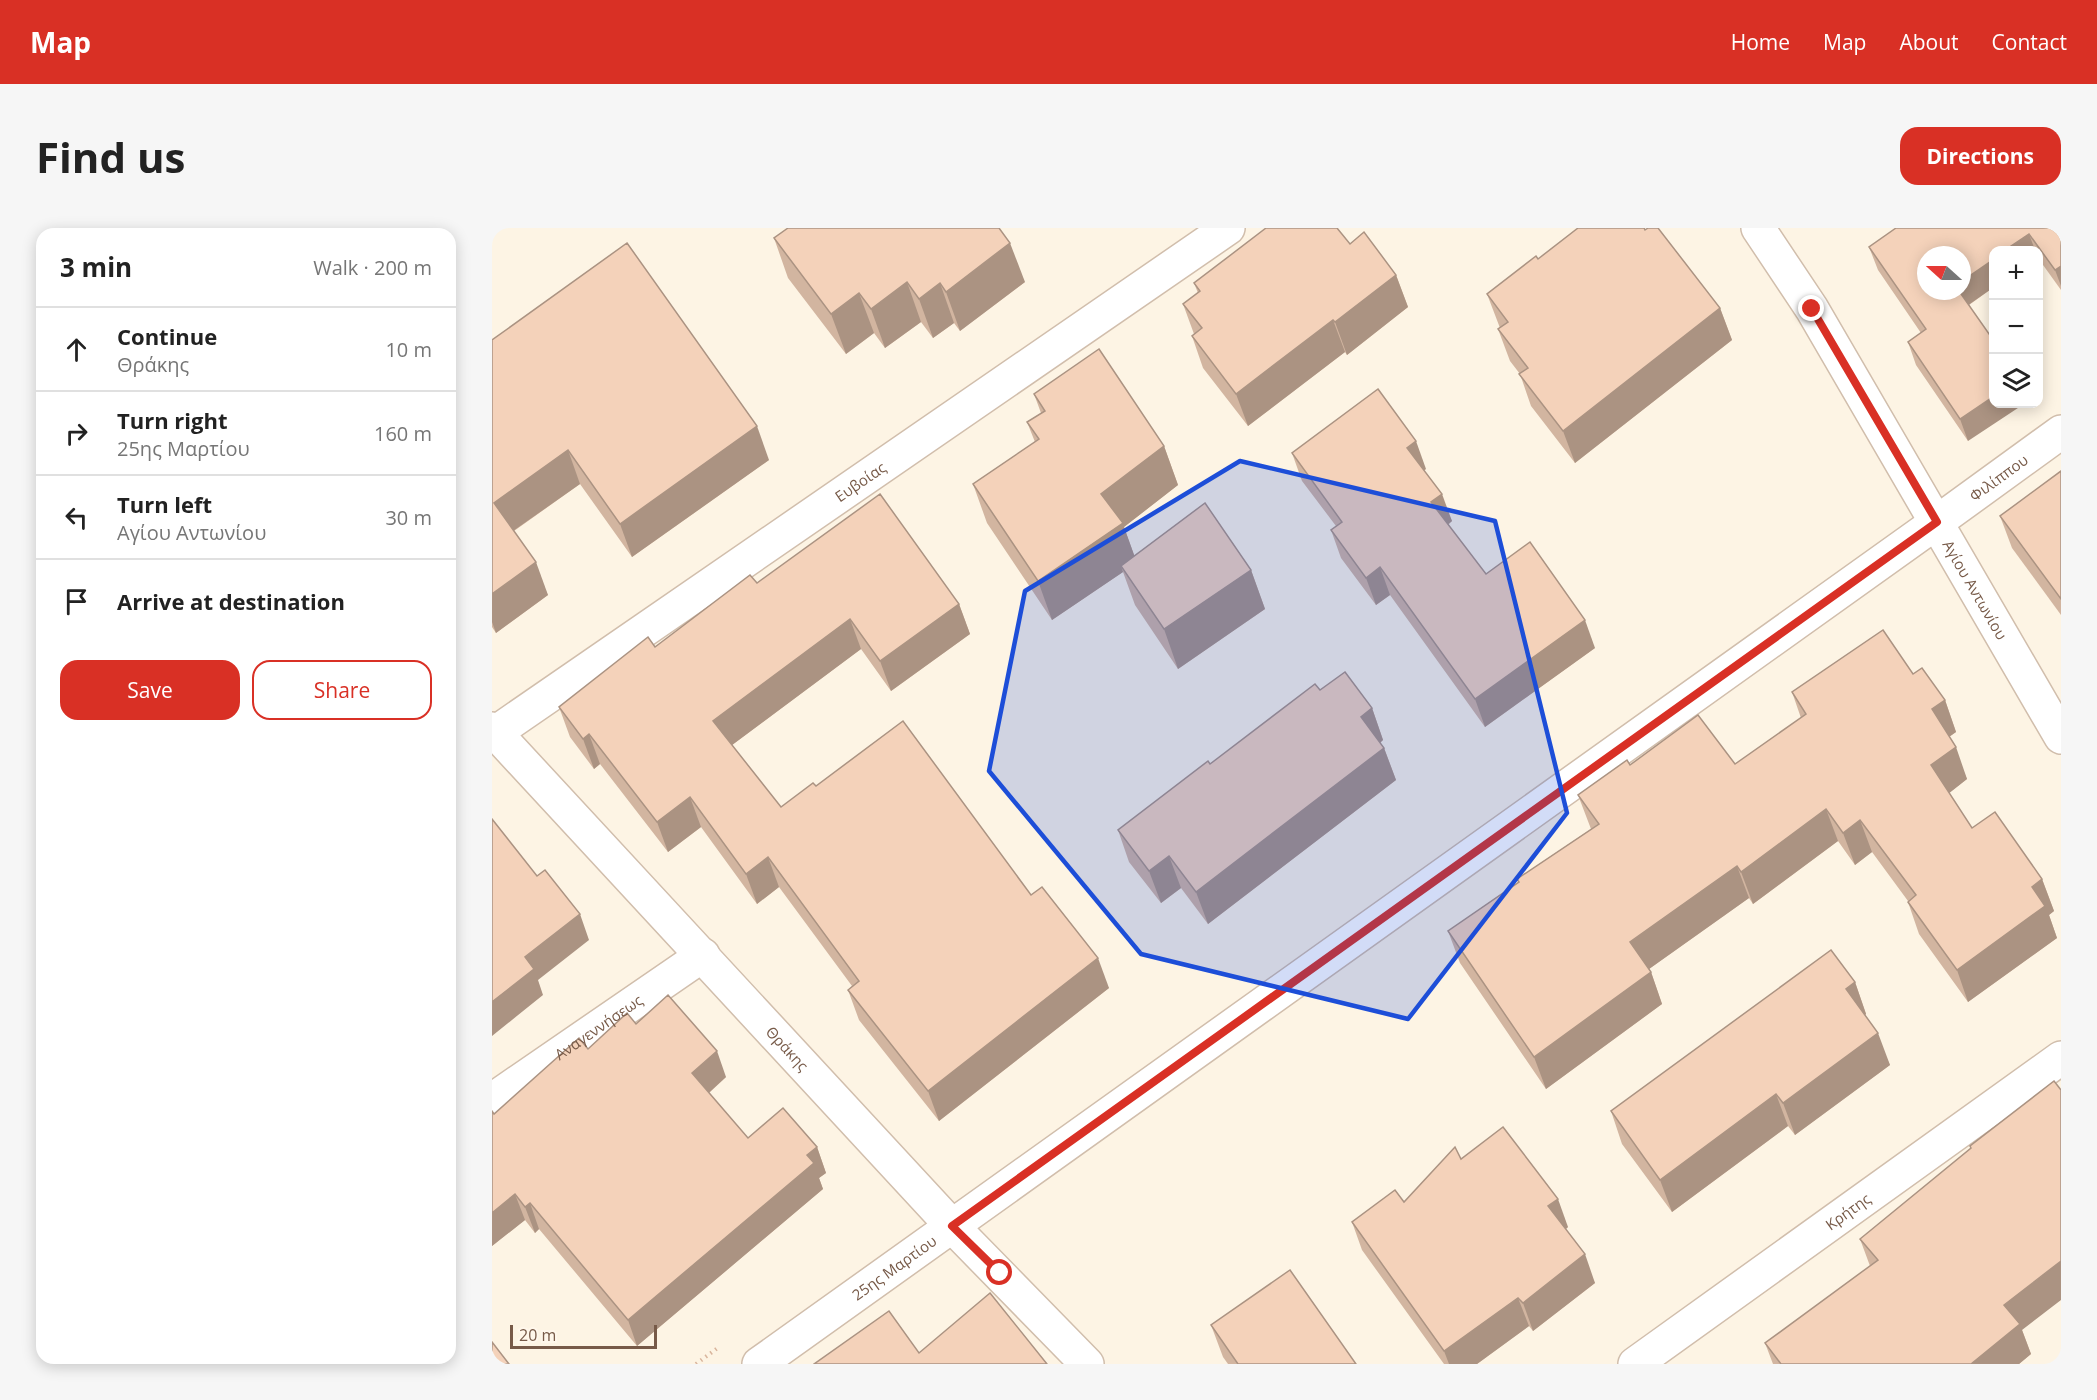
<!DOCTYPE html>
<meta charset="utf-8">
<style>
:root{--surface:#fff;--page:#f6f6f6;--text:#222;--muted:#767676;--line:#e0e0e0;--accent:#d93025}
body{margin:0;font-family:"Open Sans",sans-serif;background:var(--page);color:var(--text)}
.controls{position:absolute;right:18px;top:18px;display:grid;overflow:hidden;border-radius:12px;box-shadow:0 3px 15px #0003}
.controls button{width:54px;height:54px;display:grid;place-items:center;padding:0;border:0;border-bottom:2px solid var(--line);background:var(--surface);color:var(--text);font:30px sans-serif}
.compass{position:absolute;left:1425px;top:18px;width:54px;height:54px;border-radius:50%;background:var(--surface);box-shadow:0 3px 15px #0003;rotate:291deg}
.scale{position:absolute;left:18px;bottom:15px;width:147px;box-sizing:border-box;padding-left:6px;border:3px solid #775a48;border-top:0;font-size:16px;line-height:21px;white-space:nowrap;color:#775a48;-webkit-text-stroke:4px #fff7eb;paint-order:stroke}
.stop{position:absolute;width:18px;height:18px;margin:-14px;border:4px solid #d93025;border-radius:50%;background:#fff}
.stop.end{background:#d93025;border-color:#fff;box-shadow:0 2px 6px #0008}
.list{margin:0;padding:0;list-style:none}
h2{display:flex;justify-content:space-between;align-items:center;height:78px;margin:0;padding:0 24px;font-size:26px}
h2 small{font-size:20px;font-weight:400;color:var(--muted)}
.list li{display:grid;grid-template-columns:39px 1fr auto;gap:18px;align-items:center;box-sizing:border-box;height:84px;padding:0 24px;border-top:2px solid var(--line)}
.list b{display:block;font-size:22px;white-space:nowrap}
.list p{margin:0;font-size:20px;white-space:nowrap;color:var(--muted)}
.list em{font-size:20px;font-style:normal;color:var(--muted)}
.actions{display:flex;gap:12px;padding:18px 24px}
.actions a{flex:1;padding:14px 0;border:2px solid var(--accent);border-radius:18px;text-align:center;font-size:21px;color:var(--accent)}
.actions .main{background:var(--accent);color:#fff}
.icon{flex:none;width:33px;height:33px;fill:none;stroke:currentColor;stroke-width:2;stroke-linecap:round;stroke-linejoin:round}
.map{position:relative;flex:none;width:1569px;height:1136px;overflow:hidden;border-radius:18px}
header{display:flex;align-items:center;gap:36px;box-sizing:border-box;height:84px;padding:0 30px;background:var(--accent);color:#fff}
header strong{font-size:28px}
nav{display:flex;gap:33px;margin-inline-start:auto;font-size:21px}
.intro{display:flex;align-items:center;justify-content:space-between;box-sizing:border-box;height:144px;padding:0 36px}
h1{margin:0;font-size:42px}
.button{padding:15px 27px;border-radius:18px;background:var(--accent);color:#fff;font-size:21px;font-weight:700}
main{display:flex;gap:36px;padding:0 36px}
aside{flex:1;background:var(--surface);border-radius:18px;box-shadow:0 3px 15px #0003}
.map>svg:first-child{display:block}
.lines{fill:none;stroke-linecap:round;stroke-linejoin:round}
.minor-casing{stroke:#d1beac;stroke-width:36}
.tertiary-casing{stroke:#d1beac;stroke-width:36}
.path{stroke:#d9b59d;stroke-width:4;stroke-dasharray:1.5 4.5;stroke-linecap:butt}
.minor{stroke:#fff;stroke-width:33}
.tertiary{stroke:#fff;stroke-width:33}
.wall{fill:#d2b5a0}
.shaded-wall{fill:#ab9382}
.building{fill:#f4d2ba;stroke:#ab9382;stroke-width:1.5}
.route{stroke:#d93025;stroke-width:8}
.marked{fill:#1d4ed8;fill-opacity:0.2;stroke:#1d4ed8;stroke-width:4.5;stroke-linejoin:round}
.labels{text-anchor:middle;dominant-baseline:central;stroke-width:5;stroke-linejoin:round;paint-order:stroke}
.street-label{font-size:15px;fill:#775a48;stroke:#fff7eb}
</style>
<header>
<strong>Map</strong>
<nav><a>Home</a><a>Map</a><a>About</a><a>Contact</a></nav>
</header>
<div class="intro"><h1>Find us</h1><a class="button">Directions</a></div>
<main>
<aside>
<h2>3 min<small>Walk · 200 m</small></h2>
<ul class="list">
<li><svg class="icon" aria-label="ahead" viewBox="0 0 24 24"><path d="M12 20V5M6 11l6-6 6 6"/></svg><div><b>Continue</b><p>Θράκης</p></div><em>10 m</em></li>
<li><svg class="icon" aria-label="right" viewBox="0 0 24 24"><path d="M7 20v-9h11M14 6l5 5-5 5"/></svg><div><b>Turn right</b><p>25ης Μαρτίου</p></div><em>160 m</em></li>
<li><svg class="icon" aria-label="left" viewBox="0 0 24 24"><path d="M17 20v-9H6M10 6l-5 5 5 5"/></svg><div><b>Turn left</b><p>Αγίου Αντωνίου</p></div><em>30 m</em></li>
<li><svg class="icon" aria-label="arrive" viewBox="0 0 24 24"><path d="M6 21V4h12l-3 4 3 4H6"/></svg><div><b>Arrive at destination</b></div></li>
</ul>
<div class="actions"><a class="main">Save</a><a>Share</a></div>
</aside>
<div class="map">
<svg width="1569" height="1136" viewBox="0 0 1569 1136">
<rect width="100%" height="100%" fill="#fdf4e4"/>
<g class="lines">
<defs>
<g id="minor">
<path id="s1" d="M1445,294L1569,204"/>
<path id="s2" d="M0,501L460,998L595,1136"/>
<path id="s3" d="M0,507L736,0"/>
<path id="s4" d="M0,872L211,727"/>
<path id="s5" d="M1143,1136L1569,830"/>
</g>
<g id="tertiary">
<path id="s6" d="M1266,0L1320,81L1569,509"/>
<path id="s7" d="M267,1136L1445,294"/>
</g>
</defs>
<use href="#minor" class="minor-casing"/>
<use href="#tertiary" class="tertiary-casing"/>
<polyline class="path" points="204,1136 227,1119"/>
<use href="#minor" class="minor"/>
<use href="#tertiary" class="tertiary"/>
</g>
<g class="wall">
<polygon points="1569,0 1569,62 1546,30 1546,22 1502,22 1502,59 1477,77 1476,213 1424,137 1416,114 1429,105 1386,42 1377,19"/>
<polygon points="282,10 533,54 468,103 462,95 441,110 429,94 393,120 382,105 354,126 296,50"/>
<polygon points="858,16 904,47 916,79 855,127 853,124 756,198 711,140 700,108 702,106 691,76 706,65 702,55"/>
<polygon points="1046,31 1228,80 1240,112 1083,235 1039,178 1028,146 1018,133 1006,101 1008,100 995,66"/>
<polygon points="0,112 277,232 140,329 88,256 22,303 56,367 4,405 0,399"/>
<polygon points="542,166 672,218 686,257 632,299 642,327 759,342 773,381 686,441 643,377 631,344 560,392 495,295 481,256 543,214 535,194 549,185"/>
<polygon points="800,225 934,241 932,242 960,293 956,297 994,346 1103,420 993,499 898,367 884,377 849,330 839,302 844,298 810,253"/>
<polygon points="1569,243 1569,387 1520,320 1508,288"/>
<polygon points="265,355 467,376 478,406 399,463 369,421 240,517 289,579 324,558 539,667 617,760 447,893 367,792 356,762 360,758 287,659 265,676 209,599 176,624 108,536 102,541 78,509 67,479"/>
<polygon points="1421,446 1453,472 1464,504 1457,509 1475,551 1457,565 1480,600 1550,651 1562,683 1557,687 1565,710 1476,774 1427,706 1416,674 1416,673 1380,624 1363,637 1346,613 1261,676 1257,670 1157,741 1159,744 1170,776 1054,861 968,735 956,703 1026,654 1025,651 1099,601 1086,567 1138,537 1243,536 1309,490 1300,464"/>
<polygon points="828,462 880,480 891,512 888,515 892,520 904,552 716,696 689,660 669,675 637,634 626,602 718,536"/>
<polygon points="1363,754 1374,786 1373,787 1398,837 1303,907 1296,898 1180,984 1130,916 1119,883"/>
<polygon points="144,796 234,849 217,865 256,910 325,919 334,945 327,950 331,961 145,1118 47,1001 43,1005 33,992 0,1018 2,886 96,821"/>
<polygon points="1562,853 1530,1102 1539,1126 1527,1136 1281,1136 1273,1115 1378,1038 1368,1011 1479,920 1478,918"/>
<polygon points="969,931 1076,999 1074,1001 1103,1055 1041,1103 1037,1098 985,1136 952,1136 870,1022 860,994 912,974"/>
<polygon points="719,1097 864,1136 736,1136 731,1129"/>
</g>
<g class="shaded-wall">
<polygon points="1537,6 1543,22 1513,22"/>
<polygon points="518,15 533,54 468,103 454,64"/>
<polygon points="1502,31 1502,59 1472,80 1466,63 1470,63 1470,53"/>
<polygon points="1569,38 1569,58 1563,42"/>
<polygon points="904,47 916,79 855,127 843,94"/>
<polygon points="415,54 429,94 393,120 379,81"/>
<polygon points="448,55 462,95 441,110 427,71"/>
<polygon points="367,65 382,105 354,126 339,86"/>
<polygon points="1228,80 1240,112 1083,235 1071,203"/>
<polygon points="841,92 853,124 756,198 744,166"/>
<polygon points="1502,168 1502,176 1532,176 1476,213 1468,191"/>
<polygon points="265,198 277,232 140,329 128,296"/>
<polygon points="924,213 934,241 925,247 915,220"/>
<polygon points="672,218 686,257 632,299 645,335 629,338 631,344 560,392 546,353 609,266"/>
<polygon points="76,222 88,256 14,308 2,275"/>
<polygon points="950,266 960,293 949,302 939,274"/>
<polygon points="44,334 56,367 4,405 0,394 0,366"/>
<polygon points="888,339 898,367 884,377 874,350"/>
<polygon points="759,342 773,381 686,441 672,401"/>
<polygon points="467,376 478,406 399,463 388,433"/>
<polygon points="358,391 369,421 232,523 221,493"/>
<polygon points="1093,392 1103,420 993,499 983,471"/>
<polygon points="1453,472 1464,504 1451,513 1440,481"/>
<polygon points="880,480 891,512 881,521 869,489"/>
<polygon points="97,506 108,536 102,541 91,511"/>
<polygon points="1464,519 1475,551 1451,570 1439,537"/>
<polygon points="892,520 904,552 716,696 704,664"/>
<polygon points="198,569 209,599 176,624 165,594"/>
<polygon points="1334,581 1346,613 1261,676 1249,644"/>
<polygon points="1368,592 1380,624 1363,637 1351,605"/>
<polygon points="677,628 689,660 669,675 657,643"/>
<polygon points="276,629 287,659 265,676 254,646"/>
<polygon points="1245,638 1257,670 1150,746 1138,714"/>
<polygon points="1550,651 1562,683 1557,687 1565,710 1476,774 1465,742 1540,659"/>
<polygon points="88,686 97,712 46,752 51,767 0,808 0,774 33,729"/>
<polygon points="606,730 617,760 447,893 436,863"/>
<polygon points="1159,744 1170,776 1054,861 1042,829"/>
<polygon points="1363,754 1374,786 1366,793 1354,761"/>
<polygon points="1386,805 1398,837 1303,907 1291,875"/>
<polygon points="225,823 234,849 210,871 200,845"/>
<polygon points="1284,866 1296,898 1180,984 1168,952"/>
<polygon points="325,919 334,945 327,950 331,961 145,1118 136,1092 315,927"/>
<polygon points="23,966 33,992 0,1018 0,985"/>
<polygon points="1066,971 1076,999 1067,1007 1056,978"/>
<polygon points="38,975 47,1001 43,1005 33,979"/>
<polygon points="1093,1026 1103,1055 1041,1103 1031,1075"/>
<polygon points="1569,1033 1569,1072 1530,1102 1539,1126 1527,1136 1479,1136 1512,1077"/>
<polygon points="1026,1070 1037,1098 985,1136 957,1136 952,1123"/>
</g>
<g class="building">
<polygon points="296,0 507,0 518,15 454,64 448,55 427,71 415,54 379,81 367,65 339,86 282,10"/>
<polygon points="774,0 845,0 858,16 872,4 904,47 843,94 841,92 744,166 700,108 710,100 691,76 708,63 702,55"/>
<polygon points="1086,0 1152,0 1153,2 1156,0 1166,0 1228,80 1071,203 1027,146 1036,140 1006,101 1016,94 995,66 1044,28 1046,31"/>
<polygon points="1404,0 1569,0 1569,38 1563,42 1537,6 1513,22 1502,22 1502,31 1470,53 1470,27 1434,27 1434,63 1467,63 1502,113 1502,168 1468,191 1416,114 1434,101 1377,19"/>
<polygon points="135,15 265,198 128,296 76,222 2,275 44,334 0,366 0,112"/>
<polygon points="607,121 672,218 609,266 631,295 546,353 481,256 547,211 535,194 553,183 542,166"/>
<polygon points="886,161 924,213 915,220 950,266 939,274 994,346 1038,314 1093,392 983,471 888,339 874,350 839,302 850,294 800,225"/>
<polygon points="1569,243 1569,371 1508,288"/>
<polygon points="388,266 467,376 388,433 358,391 221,493 289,579 321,555 324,558 411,493 539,667 550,659 606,730 436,863 356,762 367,753 276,629 254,646 198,569 165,594 97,506 91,511 67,479 156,409 163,419 258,347 265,355"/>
<polygon points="713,275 759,342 672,401 629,338"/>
<polygon points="1391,402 1421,446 1430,440 1453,472 1440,481 1464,519 1439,537 1480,600 1503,584 1550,651 1540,659 1553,678 1465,742 1416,674 1424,667 1368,592 1351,605 1334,581 1249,644 1245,638 1138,714 1159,744 1042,829 956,703 1027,654 1025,651 1107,596 1086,567 1135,532 1138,537 1206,487 1243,536 1314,486 1300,464"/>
<polygon points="853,444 880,480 869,489 892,520 704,664 677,628 657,643 626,602 716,533 718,536 823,456 828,462"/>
<polygon points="0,591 45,648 53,642 88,686 33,729 42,741 0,774"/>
<polygon points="1339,722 1363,754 1354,761 1386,805 1291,875 1284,866 1168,952 1119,883"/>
<polygon points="176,767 225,823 200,845 256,910 291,880 325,919 315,927 322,935 136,1092 38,975 33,979 23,966 0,985 0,883 2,886 87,810 96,821 135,785 144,796"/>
<polygon points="1562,853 1569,862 1569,1033 1512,1077 1528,1096 1479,1136 1289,1136 1273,1115 1386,1032 1368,1011 1479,920 1478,918"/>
<polygon points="1011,899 1066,971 1056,978 1093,1026 1031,1075 1026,1070 952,1123 860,994 903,962 912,974 963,919 969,931"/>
<polygon points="798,1042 864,1136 746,1136 719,1097"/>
<polygon points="498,1065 555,1136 322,1136 397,1083 427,1125"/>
<polygon points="0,1114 17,1136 0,1136"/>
</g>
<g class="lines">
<polyline class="route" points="508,1045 460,998 1445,294 1320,81"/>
</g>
<path class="marked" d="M748,233L1003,293L1075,585L916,791L649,726L497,543L533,363Z"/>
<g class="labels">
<g class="street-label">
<text stroke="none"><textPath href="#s1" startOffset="76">Φιλίππου</textPath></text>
<text stroke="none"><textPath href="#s3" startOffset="447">Ευβοίας</textPath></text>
<text stroke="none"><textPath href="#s6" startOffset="422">Αγίου Αντωνίου</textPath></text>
<text stroke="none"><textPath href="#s4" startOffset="129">Αναγεννήσεως</textPath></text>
<text stroke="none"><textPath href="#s2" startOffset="435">Θράκης</textPath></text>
<text stroke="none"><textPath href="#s5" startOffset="262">Κρήτης</textPath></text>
<text stroke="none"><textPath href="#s7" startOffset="166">25ης Μαρτίου</textPath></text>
</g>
</g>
</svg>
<div class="controls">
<button>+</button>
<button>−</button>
<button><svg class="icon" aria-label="layers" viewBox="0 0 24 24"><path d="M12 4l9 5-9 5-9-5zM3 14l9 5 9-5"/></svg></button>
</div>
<svg class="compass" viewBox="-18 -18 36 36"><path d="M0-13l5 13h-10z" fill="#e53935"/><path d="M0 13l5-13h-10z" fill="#767676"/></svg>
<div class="scale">20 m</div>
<div class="stop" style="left:508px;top:1045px"></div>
<div class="stop end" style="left:1320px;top:81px"></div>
</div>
</main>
